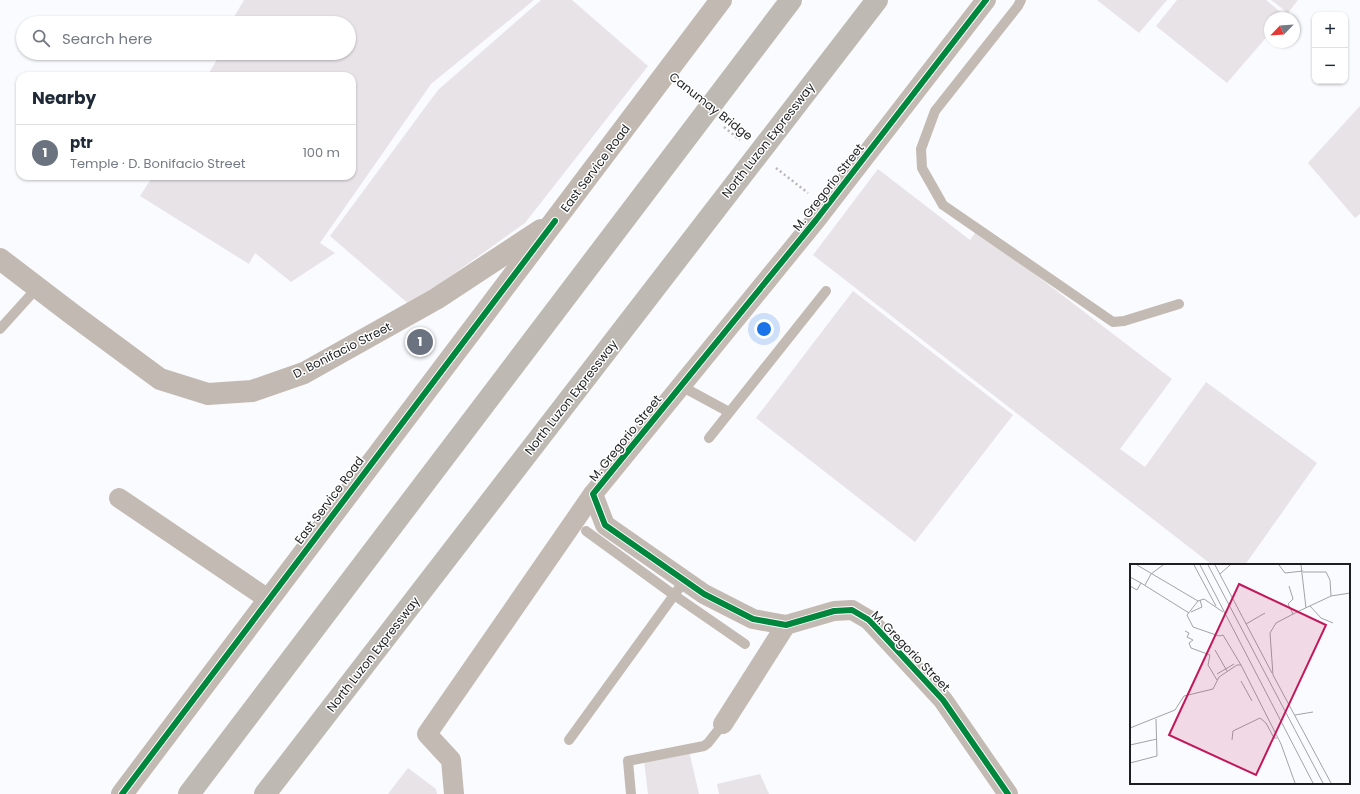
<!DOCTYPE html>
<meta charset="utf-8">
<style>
:root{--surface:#fff;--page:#f6f6f7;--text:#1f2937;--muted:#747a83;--line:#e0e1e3;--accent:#0b8043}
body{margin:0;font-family:Poppins,sans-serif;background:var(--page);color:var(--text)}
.controls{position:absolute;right:12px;top:12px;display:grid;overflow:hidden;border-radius:8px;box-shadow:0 1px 3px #0004}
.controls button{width:36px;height:36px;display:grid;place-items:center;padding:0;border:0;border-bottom:1px solid var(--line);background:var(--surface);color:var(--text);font:20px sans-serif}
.compass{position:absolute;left:1264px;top:12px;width:36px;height:36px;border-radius:50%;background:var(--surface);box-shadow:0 1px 3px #0004;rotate:245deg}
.you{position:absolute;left:764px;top:329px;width:14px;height:14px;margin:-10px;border:3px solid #fff;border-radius:50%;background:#1a73e8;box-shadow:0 0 0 6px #1a73e833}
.badge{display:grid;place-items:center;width:26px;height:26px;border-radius:50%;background:var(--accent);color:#fff;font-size:13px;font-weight:700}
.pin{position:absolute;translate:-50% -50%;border:2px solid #fff;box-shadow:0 1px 4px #0006}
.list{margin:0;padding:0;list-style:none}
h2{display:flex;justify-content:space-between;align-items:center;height:52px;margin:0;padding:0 16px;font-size:17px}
h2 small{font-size:13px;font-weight:400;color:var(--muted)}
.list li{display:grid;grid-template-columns:26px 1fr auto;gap:12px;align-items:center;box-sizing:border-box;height:56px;padding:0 16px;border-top:1px solid var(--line)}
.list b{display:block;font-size:15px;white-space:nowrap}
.list p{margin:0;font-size:13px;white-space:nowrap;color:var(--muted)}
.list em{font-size:13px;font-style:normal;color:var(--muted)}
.icon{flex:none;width:22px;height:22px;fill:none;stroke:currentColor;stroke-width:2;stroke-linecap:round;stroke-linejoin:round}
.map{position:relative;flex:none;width:1360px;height:794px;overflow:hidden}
.search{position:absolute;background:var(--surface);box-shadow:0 1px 3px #0004;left:16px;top:16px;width:340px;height:44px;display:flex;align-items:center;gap:10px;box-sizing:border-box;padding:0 14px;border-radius:22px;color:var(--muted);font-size:15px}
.panel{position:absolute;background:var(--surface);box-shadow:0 1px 3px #0004;left:16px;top:72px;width:340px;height:108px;border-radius:12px}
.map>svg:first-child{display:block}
.building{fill:#e8e3e7}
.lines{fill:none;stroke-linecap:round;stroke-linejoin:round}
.path{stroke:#bbb6b2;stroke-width:2.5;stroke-dasharray:2 3;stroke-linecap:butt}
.lane{stroke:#c3bab3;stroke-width:10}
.street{stroke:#c3bab3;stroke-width:20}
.secondary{stroke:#c2bab2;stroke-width:22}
.highway{stroke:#bebab3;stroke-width:22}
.cycleway-casing{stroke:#fff;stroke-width:8}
.cycleway{stroke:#00873e;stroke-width:6}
.labels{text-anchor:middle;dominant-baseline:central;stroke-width:3;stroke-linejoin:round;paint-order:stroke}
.street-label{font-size:12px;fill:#1d1e20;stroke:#fff}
.inset-road{fill:none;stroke:#a2a3a5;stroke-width:1}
.view{fill:#c2185b;fill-opacity:0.15;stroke:#c2185b;stroke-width:2}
.inset-edge{fill:none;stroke:#1d1e20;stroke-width:2}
</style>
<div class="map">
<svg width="1360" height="794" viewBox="0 0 1360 794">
<rect width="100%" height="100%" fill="#fafbfe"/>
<g class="building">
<polygon points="244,0 534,0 431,84 320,243 335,253 291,282 255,253 249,264 140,196 153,176 352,176 352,76 207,76 221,53 349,53 349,23 240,23 241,21 234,17"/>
<polygon points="541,0 572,0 648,66 525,223 410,305 330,236 438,90"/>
<polygon points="1097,0 1167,0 1139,33"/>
<polygon points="1177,0 1266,0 1285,16 1283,18 1270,18 1270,33 1227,83 1156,26"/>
<polygon points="1271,0 1298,0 1288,13"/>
<polygon points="1360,106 1360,214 1355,218 1308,163"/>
<polygon points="878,169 970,240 977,230 1172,379 1120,449 1145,467 1206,382 1317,463 1245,565 1212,565 813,255"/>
<polygon points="853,291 1013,415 915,542 756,418"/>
<polygon points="689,751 699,794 648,794 644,761"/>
<polygon points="408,768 436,789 437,794 388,794"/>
<polygon points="760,774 769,794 719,794 717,784"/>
</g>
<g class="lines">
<g class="path">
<polyline points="724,127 740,140"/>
<polyline points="776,168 808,193"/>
</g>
<g class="lane">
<polyline points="1021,0 1018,6 935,111 921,149 922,168 943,205 1113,322 1124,321 1179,304"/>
<polyline points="0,329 37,288"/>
<polyline points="681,386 729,412"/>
<polyline points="709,438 826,291"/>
<polyline points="586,531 674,595 745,644"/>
<polyline points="569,740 685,580"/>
<polyline points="631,794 628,761 704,746 708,743 723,724"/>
</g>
<g class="street">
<polyline points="986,0 816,220 593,494 605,525 704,594 753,619 786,625 834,611 852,610 869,620 943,700 1008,794"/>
<polyline points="119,498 268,599"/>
<polyline points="723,724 786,625"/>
<polyline points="454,794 451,760 427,734 593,494"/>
</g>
<g class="secondary">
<polyline points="0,259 72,314 160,379 208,394 252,391 304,373 436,299 541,230"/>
<polyline points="122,794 721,0"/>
</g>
<g class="highway">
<polyline points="189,794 791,0"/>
<polyline points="265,794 877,0"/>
</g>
<defs>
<g id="cycleway">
<polyline points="986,0 816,220 593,494 605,525 704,594 753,619 786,625 834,611 852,610 869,620 943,700 1008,794"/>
<polyline points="122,794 555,221"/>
</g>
</defs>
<use href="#cycleway" class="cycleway-casing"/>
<use href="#cycleway" class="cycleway"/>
</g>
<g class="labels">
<g class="street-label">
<text transform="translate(711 106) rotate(38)">Canumay Bridge</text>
<text transform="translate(768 140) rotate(-52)">North Luzon Expressway</text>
<text transform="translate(595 168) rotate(-53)">East Service Road</text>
<text transform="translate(828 187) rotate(-52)">M. Gregorio Street</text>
<text transform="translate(342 350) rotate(-27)">D. Bonifacio Street</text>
<text transform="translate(571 397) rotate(-52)">North Luzon Expressway</text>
<text transform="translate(625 438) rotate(-51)">M. Gregorio Street</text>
<text transform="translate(329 500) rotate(-53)">East Service Road</text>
<text transform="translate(911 651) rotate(46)">M. Gregorio Street</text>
<text transform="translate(373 654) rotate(-52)">North Luzon Expressway</text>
</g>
</g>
<g transform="translate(1130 564)">
<rect width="220" height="220" fill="#fafbfe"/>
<path class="inset-road" d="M7,1L68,37M64,1L86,42M70,1L183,219M78,1L193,219M85,1L142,109M149,1L155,9L173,7M171,1L176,44M173,8H196L200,16L201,32M90,10L100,1M0,13L11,19M15,21L21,10L33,1M0,22L7,26L11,19L59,49M159,22L163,35L158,40L163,50M180,42L191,54L203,59M61,48L72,43L70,36M93,48L74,35L68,37L57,51L63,63L89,72L93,71L111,101M116,60L135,49M55,67L59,69L57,73L63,76L59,79L61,84L80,91L78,101L87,116M85,86L97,107M87,110L104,100M111,117L122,137M165,151L183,148M0,164L45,146L54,132L83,125L89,113L107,101H111L151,180L165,219M102,176L103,167L130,154L136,159L144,174H147M0,181L27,175M0,199L27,192L26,155M201,219L143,111L140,69L146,59L167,48L201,32L220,29"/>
<path class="view" d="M109,20L196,61L126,211L39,171Z"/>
<rect width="220" height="220" class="inset-edge"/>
</g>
</svg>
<div class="controls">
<button>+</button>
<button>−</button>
</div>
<svg class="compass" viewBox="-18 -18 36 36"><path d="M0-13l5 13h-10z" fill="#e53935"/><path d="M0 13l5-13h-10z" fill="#747a83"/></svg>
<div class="you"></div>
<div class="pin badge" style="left:420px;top:342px;background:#6b7280">1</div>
<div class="search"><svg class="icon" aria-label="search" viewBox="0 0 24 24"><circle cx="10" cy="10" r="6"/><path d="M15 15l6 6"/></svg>Search here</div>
<section class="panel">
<h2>Nearby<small></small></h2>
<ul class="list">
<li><span class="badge" style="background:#6b7280">1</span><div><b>ptr</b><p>Temple · D. Bonifacio Street</p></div><em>100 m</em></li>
</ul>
</section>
</div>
